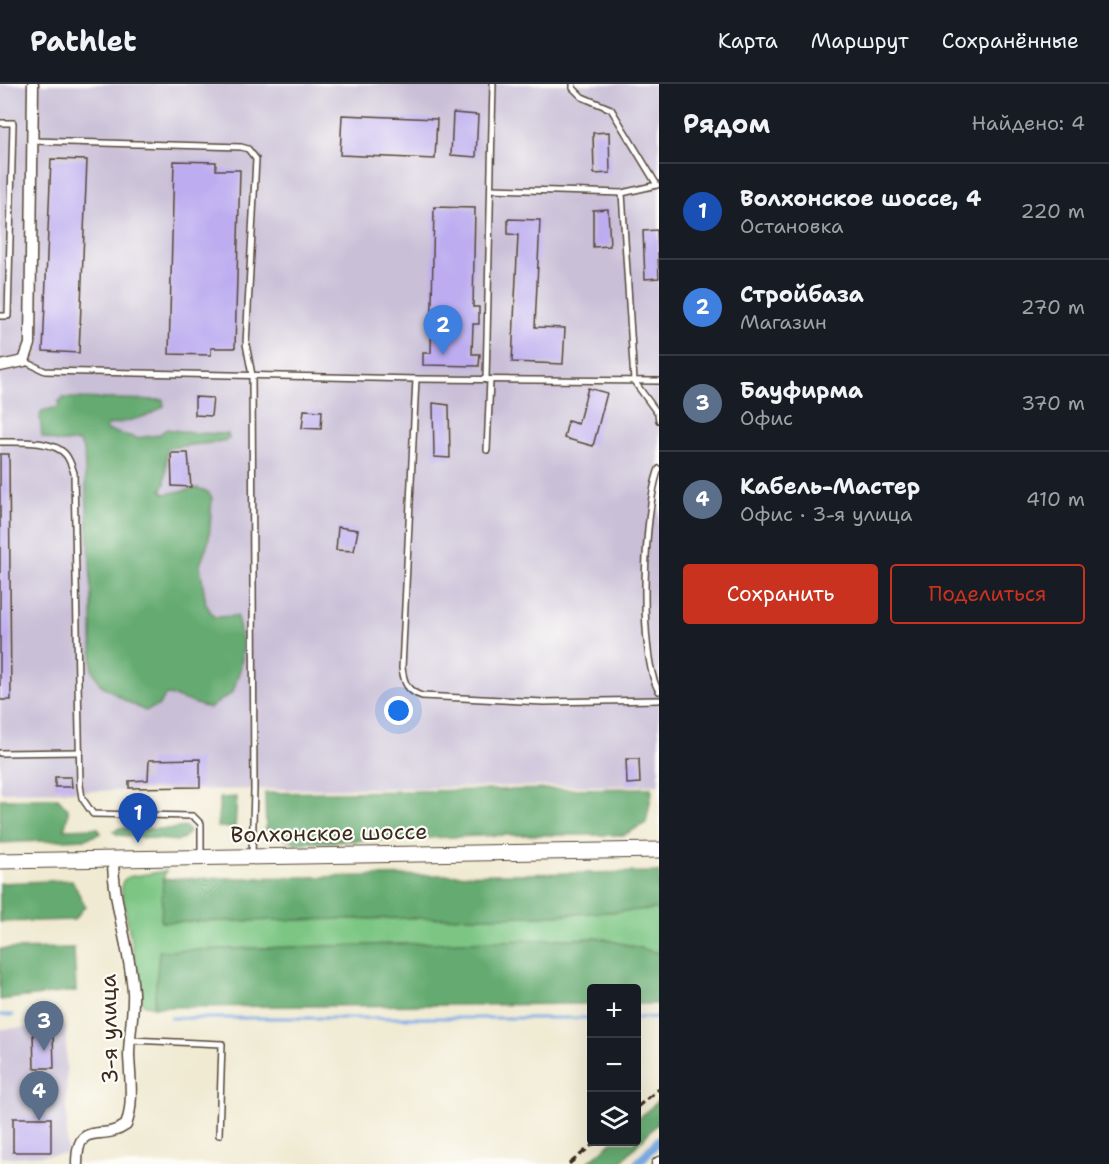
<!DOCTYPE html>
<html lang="ru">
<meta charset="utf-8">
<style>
:root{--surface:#171b24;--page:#20242c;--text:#f1f3f6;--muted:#9ea1a6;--line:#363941;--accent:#c8321e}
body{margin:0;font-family:"Shantell Sans",sans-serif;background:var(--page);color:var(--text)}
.controls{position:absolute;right:18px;bottom:18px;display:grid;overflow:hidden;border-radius:6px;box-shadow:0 6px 24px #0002}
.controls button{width:54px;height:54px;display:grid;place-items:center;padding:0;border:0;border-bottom:2px solid var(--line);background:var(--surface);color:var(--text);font:30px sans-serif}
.you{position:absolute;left:399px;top:627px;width:21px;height:21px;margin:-15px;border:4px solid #fff;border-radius:50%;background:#1a73e8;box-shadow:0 0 0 9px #1a73e833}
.badge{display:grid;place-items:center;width:39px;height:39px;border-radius:50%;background:var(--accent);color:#fff;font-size:20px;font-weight:700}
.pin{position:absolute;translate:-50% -50px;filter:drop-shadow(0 2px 3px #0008)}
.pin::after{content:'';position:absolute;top:32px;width:21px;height:18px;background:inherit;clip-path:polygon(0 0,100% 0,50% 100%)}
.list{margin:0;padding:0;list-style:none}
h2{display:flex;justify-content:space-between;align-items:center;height:78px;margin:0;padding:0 24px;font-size:26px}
h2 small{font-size:20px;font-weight:400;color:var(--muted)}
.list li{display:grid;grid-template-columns:39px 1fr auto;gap:18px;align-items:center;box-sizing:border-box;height:96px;padding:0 24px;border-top:2px solid var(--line)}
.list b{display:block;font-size:22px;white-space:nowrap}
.list p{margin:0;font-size:20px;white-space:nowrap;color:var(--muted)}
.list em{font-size:20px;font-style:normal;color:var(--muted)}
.actions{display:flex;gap:12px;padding:18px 24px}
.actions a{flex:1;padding:14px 0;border:2px solid var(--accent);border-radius:6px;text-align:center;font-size:21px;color:var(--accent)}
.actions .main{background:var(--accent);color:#fff}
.icon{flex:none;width:33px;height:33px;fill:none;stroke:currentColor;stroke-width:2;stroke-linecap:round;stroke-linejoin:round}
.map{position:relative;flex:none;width:659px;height:1080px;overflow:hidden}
header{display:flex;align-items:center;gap:36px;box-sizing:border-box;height:84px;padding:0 30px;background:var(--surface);border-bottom:2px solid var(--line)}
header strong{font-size:28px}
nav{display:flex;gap:33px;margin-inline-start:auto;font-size:21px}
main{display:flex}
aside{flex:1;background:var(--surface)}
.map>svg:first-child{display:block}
.industrial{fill:#c9bfd7}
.green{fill:#7cc683;stroke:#5c7850;stroke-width:1.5}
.forest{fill:#65ab71;stroke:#506a48;stroke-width:1.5}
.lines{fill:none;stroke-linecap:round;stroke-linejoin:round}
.stream{stroke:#7aa9e4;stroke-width:3}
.canal{stroke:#7aa9e4;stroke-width:9}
.building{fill:#bdadf0}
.service-casing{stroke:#564739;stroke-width:8}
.minor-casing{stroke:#564739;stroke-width:13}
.secondary-casing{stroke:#564739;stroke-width:17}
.service{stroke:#fff;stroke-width:5}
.minor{stroke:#fff;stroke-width:10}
.secondary{stroke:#fff;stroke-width:15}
.rail{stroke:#3b2a1e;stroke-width:3;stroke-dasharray:9 4.5;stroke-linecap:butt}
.labels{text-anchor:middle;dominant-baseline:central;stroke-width:4.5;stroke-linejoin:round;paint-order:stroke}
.street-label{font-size:22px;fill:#3b2a1e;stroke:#fdfcf7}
</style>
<header>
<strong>Pathlet</strong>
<nav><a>Карта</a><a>Маршрут</a><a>Сохранённые</a></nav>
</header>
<main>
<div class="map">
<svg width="659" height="1080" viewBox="0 0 659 1080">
<rect width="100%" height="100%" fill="#fdfcf7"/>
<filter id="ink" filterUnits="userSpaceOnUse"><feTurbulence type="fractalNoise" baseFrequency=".0167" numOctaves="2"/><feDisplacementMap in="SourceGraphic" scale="12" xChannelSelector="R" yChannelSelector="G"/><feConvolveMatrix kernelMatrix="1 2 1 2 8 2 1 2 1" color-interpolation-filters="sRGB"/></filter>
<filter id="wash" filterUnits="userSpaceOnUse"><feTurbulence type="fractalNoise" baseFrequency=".008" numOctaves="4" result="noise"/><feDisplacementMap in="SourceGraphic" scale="24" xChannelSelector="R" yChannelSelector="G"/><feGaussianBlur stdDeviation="1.35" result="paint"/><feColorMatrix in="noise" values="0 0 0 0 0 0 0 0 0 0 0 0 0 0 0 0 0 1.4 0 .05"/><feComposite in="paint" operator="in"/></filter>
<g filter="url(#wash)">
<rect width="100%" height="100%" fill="#f0ead2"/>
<g class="industrial">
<polygon points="0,0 659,0 659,701 0,708"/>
<polygon points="66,941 67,1070 0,1074 0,945"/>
</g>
<polygon class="green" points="166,787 163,795 162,838 536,832 659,825 659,869 600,854 160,867 154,923 143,920 121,803 123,797 128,793"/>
<g class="forest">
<path d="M63,314L163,316L164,322C149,334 127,337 108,341L106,346L137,354L158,351L167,345L192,349L228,350L229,355C208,362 188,359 167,365L165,400L161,406L165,410L198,404L208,408L212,414L209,456L200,481L206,520L214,533L237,532L243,562L241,582L233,608L210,624C194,621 181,612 166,611L158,622L145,627L126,617L100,600L92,585V517L84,367L79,358H58L42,353L40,330L42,327L59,323V317Z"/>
<polygon points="651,704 652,708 646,739 624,751 506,751 295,759 266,747 265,709"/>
<polygon points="237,713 235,744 217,743 220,714"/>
<polygon points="58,714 68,725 68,732 64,745 98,744 101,749 85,755 0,759 0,715"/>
<polygon points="186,743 189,748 184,754 177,757 118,751 113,747 119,744 170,745"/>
<polygon points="659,788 659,825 536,832 161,838 163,795"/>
<polygon points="72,796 85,822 74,836 0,838 0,799"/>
<polygon points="600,854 659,869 659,920 637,920 636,904 592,904 591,920 154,923 159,867"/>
<polygon points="74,864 76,907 0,916 0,865"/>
<polygon points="659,1016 659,1038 619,1080 586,1080 612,1058 636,1058 637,1036"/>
</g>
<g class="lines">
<g class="stream">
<polyline points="0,931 13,931"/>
<polyline points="171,934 592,934"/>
<polyline points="636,934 659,933"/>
</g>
<polyline class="canal" points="637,1080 659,1056"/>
</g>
<g id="blocks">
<g class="building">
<polygon points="453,29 478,31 476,73 451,71"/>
<polygon points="342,31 437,35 435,75 340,71"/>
<polygon points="609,48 610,89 594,90 593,49"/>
<polygon points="51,75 87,76 79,269 43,267"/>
<polygon points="174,77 216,78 216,86 240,86 235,264 211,264 211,271 169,270"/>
<polygon points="434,123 475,124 473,223 479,223 479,240 473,240 472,270 480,270 479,282 423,281 423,269 431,269"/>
<polygon points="608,125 610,162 593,163 593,126"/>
<polygon points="508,135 540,136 535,243 565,244 563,280 512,278 518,151 508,150"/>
<polygon points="657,146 659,194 645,195 643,147"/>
<polygon points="588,304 607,309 593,362 564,354 568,337 578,340"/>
<polygon points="195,313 213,314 211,332 195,331"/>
<polygon points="433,319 449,321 450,374 434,373"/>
<polygon points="304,326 322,327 321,345 302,344"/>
<polygon points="171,369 188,369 191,403 172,402"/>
<polygon points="0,370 9,370 11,616 0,616"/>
<polygon points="338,443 358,446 354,467 336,466"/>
<polygon points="200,675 200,703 129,704 129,697 148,696 149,676"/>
<polygon points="626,675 639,675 640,699 627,700"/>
<polygon points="55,693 71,693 72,703 55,703"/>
<polygon points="33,949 53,949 54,984 34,984"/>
<rect x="13" y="1034" width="38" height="34"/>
</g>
</g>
</g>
<g filter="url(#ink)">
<use href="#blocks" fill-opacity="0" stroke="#564739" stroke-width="1.5"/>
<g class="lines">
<defs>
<g id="service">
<polyline points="573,0 573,4 582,13 611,25 657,101 622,109 634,297 658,330 659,336"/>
<polyline points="0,39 13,39 8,232 0,232"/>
<polyline points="33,57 241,63 248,65 256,75 246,260 252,291 254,706 252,771"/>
<polyline points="491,105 622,109"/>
<polyline points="24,277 45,287 416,295 659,297"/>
<path d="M416,295L402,584C404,599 407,607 422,612L544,618L659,616"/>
<polyline points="486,296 493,0"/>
<path d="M0,358C18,358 54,356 66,371C70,376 72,383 74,389L80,701L82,714L93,730L193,732L201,740V772"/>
<polyline points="487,366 490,296"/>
<path d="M659,385C644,422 637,573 659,607"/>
<polyline points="0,669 80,668"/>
<polyline points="130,956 222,960 219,1051"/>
</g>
<g id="minor">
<polyline points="0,282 24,277 30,260 33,0"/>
<path d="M77,1080C77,1034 101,1059 126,1041C134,1020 130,994 129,972C129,951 134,929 133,908C130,863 113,820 113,775"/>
<polyline points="657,1080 659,1078"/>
</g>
<polyline id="secondary" points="0,777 659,766"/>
</defs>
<use href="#service" class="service-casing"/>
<use href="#minor" class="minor-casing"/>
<use href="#secondary" class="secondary-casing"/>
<use href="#service" class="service"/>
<use href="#minor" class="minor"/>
<use href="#secondary" class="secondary"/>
<g class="rail">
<polyline points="636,1024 659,1005"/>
<polyline points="569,1080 596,1058"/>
</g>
</g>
</g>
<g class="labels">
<g class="street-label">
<text transform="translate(329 749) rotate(-1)">Волхонское шоссе</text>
<text transform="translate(109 945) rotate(-91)">3-я улица</text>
</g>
</g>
</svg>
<div class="controls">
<button>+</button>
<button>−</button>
<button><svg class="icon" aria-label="layers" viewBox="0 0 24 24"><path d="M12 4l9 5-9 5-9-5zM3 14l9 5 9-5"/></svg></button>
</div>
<div class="you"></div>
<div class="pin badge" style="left:138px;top:759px;background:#1a4fb4">1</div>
<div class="pin badge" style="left:443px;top:271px;background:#3f7fe0">2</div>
<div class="pin badge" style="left:44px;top:967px;background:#5c6f8a">3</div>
<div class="pin badge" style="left:39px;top:1037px;background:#5c6f8a">4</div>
</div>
<aside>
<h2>Рядом<small>Найдено: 4</small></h2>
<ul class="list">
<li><span class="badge" style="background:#1a4fb4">1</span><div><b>Волхонское шоссе, 4</b><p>Остановка</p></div><em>220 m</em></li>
<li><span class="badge" style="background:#3f7fe0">2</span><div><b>Стройбаза</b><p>Магазин</p></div><em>270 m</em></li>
<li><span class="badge" style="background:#5c6f8a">3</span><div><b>Бауфирма</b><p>Офис</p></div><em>370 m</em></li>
<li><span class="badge" style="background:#5c6f8a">4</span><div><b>Кабель-Мастер</b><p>Офис · 3-я улица</p></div><em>410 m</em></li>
</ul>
<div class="actions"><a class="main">Сохранить</a><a>Поделиться</a></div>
</aside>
</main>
